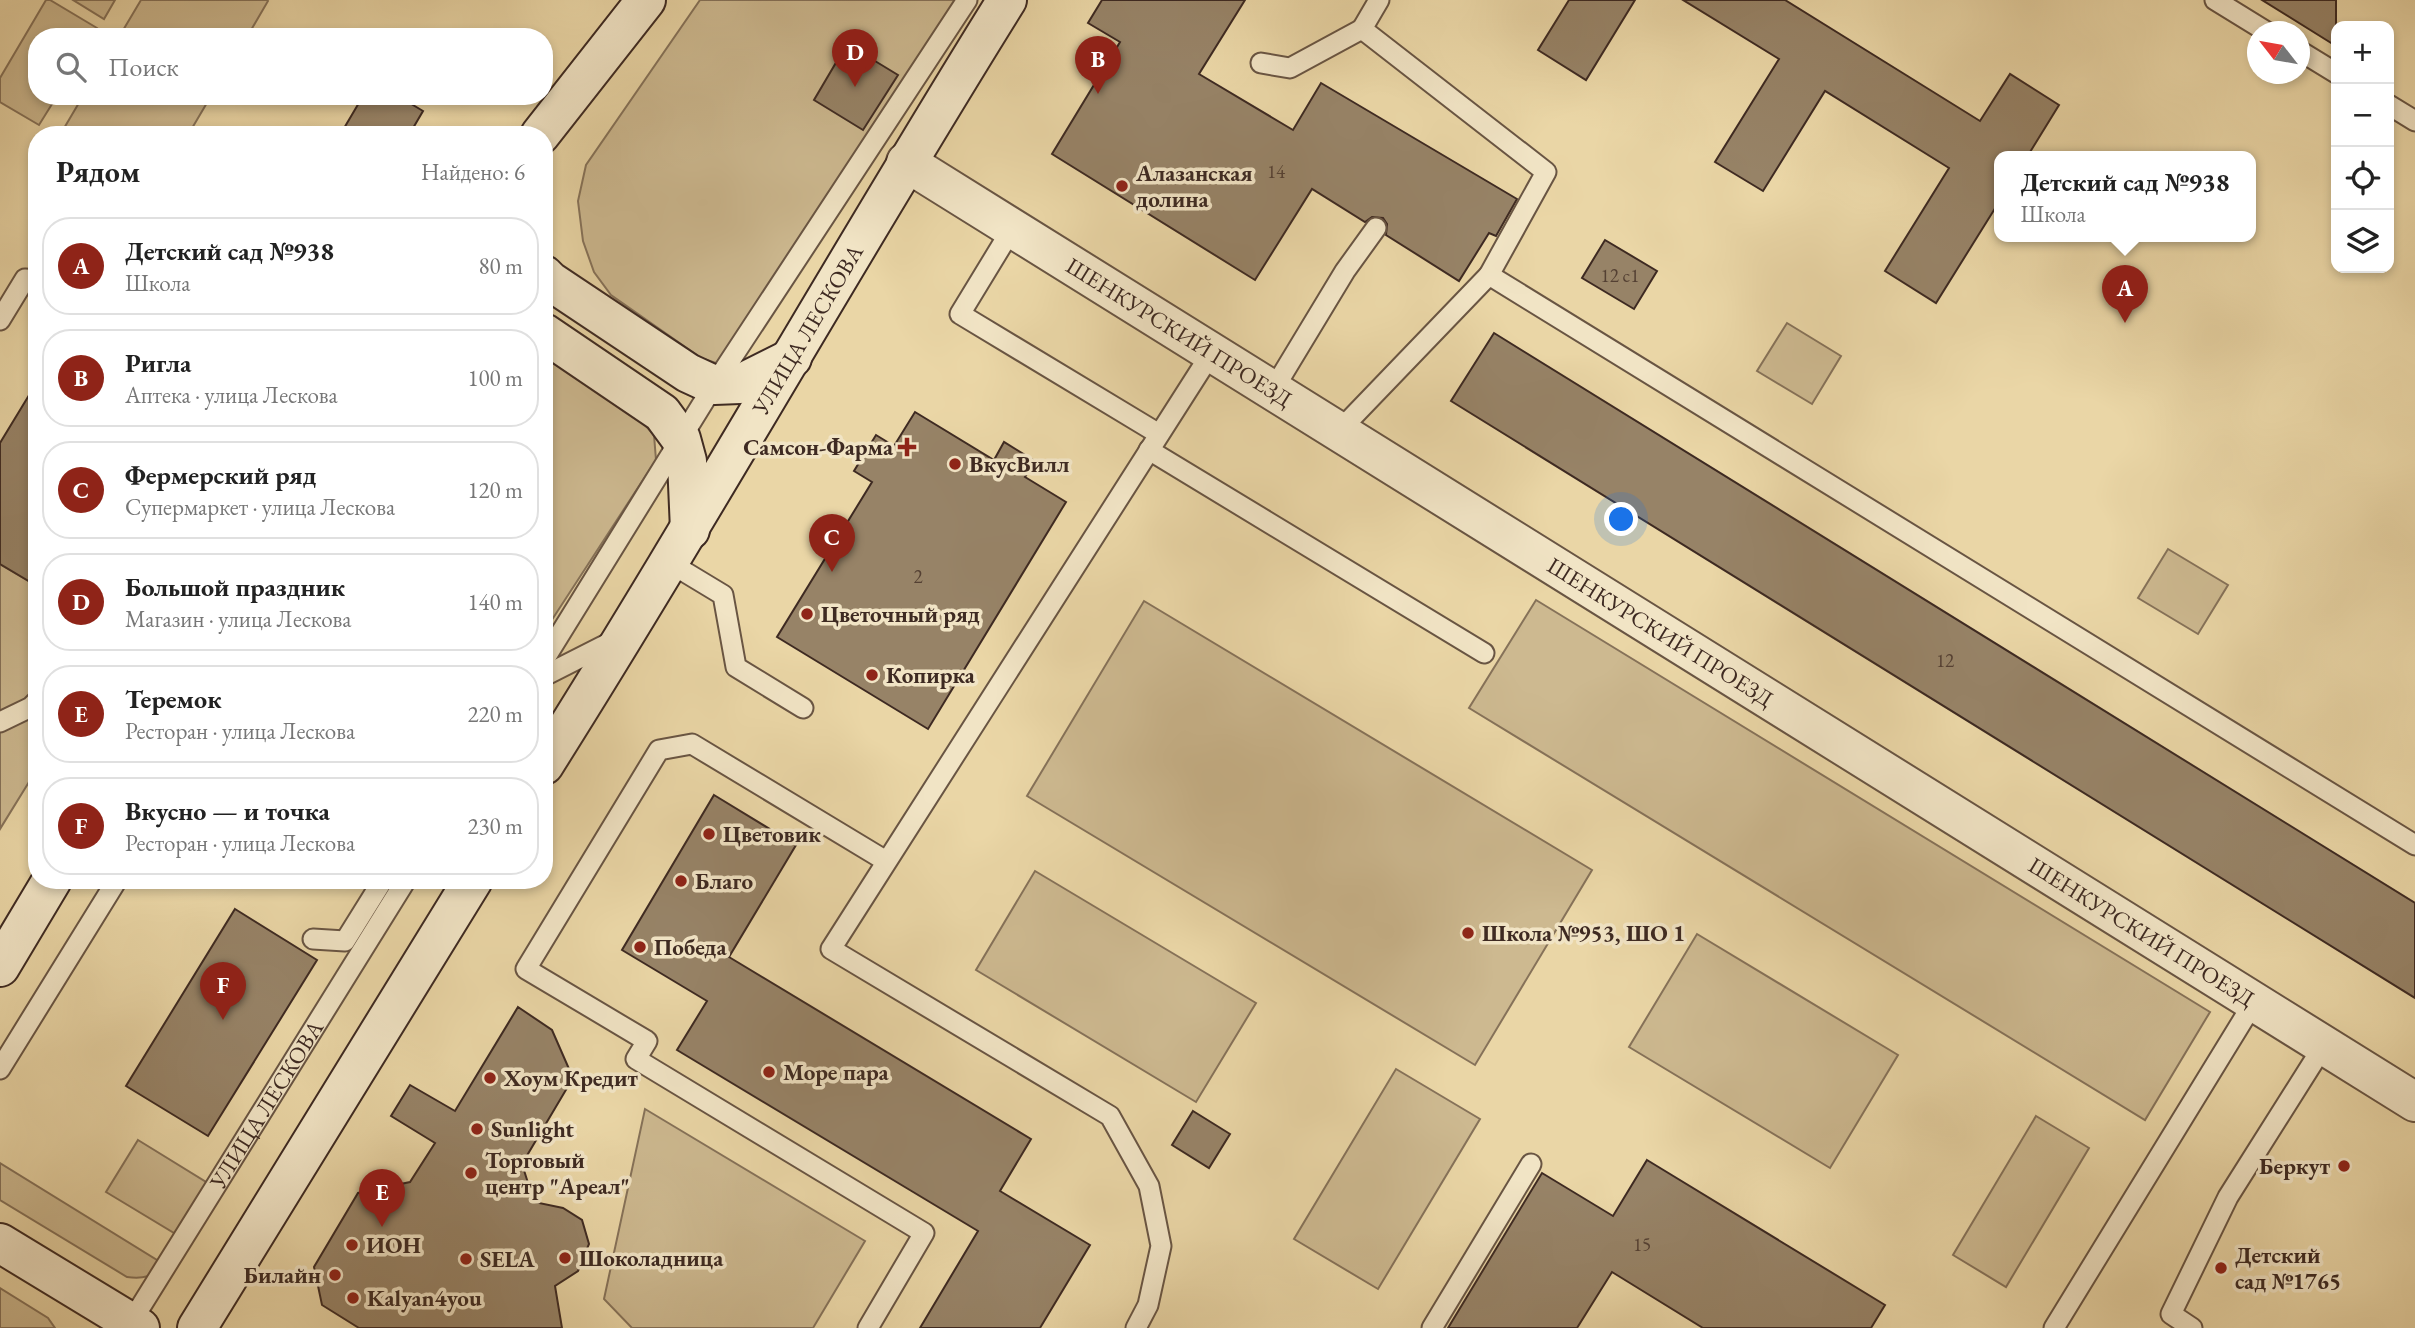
<!DOCTYPE html>
<html lang="ru">
<meta charset="utf-8">
<style>
:root{--surface:#fff;--page:#f2f2f2;--text:#222;--muted:#767676;--line:#e0e0e0;--accent:#8f2418}
body{margin:0;font-family:"EB Garamond",serif;background:var(--page);color:var(--text)}
.controls{position:absolute;right:21px;top:21px;display:grid;overflow:hidden;border-radius:14px;box-shadow:0 4px 10px #0003}
.controls button{width:63px;height:63px;display:grid;place-items:center;padding:0;border:0;border-bottom:2px solid var(--line);background:var(--surface);color:var(--text);font:35px sans-serif}
.compass{position:absolute;left:2247px;top:21px;width:63px;height:63px;border-radius:50%;background:var(--surface);box-shadow:0 4px 10px #0003;rotate:301deg}
.you{position:absolute;left:1622px;top:520px;width:24px;height:24px;margin:-18px;border:5px solid #fff;border-radius:50%;background:#1a73e8;box-shadow:0 0 0 10px #1a73e833}
.badge{display:grid;place-items:center;width:46px;height:46px;border-radius:50%;background:var(--accent);color:#fff;font-size:23px;font-weight:700}
.pin{position:absolute;translate:-50% -58px;filter:drop-shadow(0 2px 4px #0008)}
.pin::after{content:'';position:absolute;top:37px;width:24px;height:21px;background:inherit;clip-path:polygon(0 0,100% 0,50% 100%)}
.popup{position:absolute;left:1994px;top:151px;width:262px;height:91px;box-sizing:border-box;display:grid;place-content:center;border-radius:14px;background:var(--surface);filter:drop-shadow(0 2px 5px #0005);font-size:23px;white-space:nowrap;color:var(--muted)}
.popup b{font-size:26px;color:var(--text)}
.popup::after{content:'';position:absolute;left:50%;top:100%;margin-left:-14px;border:14px solid transparent;border-top-color:var(--surface)}
.list{margin:0;padding:0;list-style:none}
h2{display:flex;justify-content:space-between;align-items:center;height:91px;margin:0;padding:0 28px;font-size:30px}
h2 small{font-size:23px;font-weight:400;color:var(--muted)}
.list li{display:grid;grid-template-columns:46px 1fr auto;gap:21px;align-items:center;box-sizing:border-box;height:98px;margin:0 14px 14px;padding:0 14px;border:2px solid var(--line);border-radius:28px}
.list b{display:block;font-size:26px;white-space:nowrap}
.list p{margin:0;font-size:23px;white-space:nowrap;color:var(--muted)}
.list em{font-size:23px;font-style:normal;color:var(--muted)}
.icon{flex:none;width:38px;height:38px;fill:none;stroke:currentColor;stroke-width:2;stroke-linecap:round;stroke-linejoin:round}
.map{position:relative;flex:none;width:2415px;height:1328px;overflow:hidden}
.search{position:absolute;background:var(--surface);box-shadow:0 4px 10px #0003;left:28px;top:28px;width:525px;height:77px;display:flex;align-items:center;gap:18px;box-sizing:border-box;padding:0 24px;border-radius:28px;color:var(--muted);font-size:26px}
.panel{position:absolute;background:var(--surface);box-shadow:0 4px 10px #0003;left:28px;top:126px;width:525px;height:763px;border-radius:28px}
.map>svg:first-child{display:block}
.green{fill:#cdb990;stroke:#867259;stroke-width:2}
.building{fill:#978367;stroke:#3e2a22;stroke-width:2}
.lines{fill:none;stroke-linecap:round;stroke-linejoin:round}
.service-casing{stroke:#695543;stroke-width:23}
.minor-casing{stroke:#695543;stroke-width:42}
.secondary-casing{stroke:#3e2a22;stroke-width:42}
.service{stroke:#f1e4c5;stroke-width:19}
.minor{stroke:#f1e4c5;stroke-width:38}
.secondary{stroke:#f1e4c5;stroke-width:38}
.poi-dot{fill:#8f2418;stroke:#f1e4c5;stroke-width:2.5}
.labels{text-anchor:middle;dominant-baseline:central;stroke-width:7;stroke-linejoin:round;paint-order:stroke}
.number-label{font-size:19px;fill:#544033}
.poi-label{font-size:23px;font-weight:bold;fill:#3e2a22;stroke:#f1e4c5;text-anchor:start}
.street-label{font-size:23px;fill:#3e2a22;stroke:#f1e4c5}
</style>
<div class="map">
<svg width="2415" height="1328" viewBox="0 0 2415 1328">
<rect width="100%" height="100%" fill="#ead6a6"/>
<filter id="stains"><feTurbulence type="fractalNoise" baseFrequency=".00286" numOctaves="4"/><feColorMatrix values="0 0 0 0 .2 0 0 0 0 .09 0 0 0 0 .02 0 0 0 .5 -.17"/></filter>
<radialGradient id="worn" r=".72"><stop offset=".6" stop-color="#630" stop-opacity="0"/><stop offset="1" stop-color="#630" stop-opacity=".3"/></radialGradient>
<g class="green">
<polygon points="46,0 50,0 97,28 92,37 37,37 37,96 57,96 39,125 0,102 0,78"/>
<polygon points="73,0 115,0 104,19"/>
<polygon points="141,0 267,0 268,1 247,37 119,37"/>
<polygon points="700,0 965,0 736,357 716,363 701,358 611,295 594,272 583,241 578,201 586,165"/>
<polygon points="83,96 211,96 188,135 60,135"/>
<polygon points="1787,323 1841,356 1812,404 1757,371"/>
<polygon points="544,347 627,405 654,435 656,460 544,632"/>
<polygon points="2168,549 2228,585 2198,634 2138,598"/>
<polygon points="0,564 37,586 37,769 0,829"/>
<polygon points="1536,600 2210,1012 2145,1120 1469,708"/>
<polygon points="1144,601 1592,870 1475,1065 1027,796"/>
<polygon points="1035,871 1256,1003 1196,1102 976,970"/>
<polygon points="1697,934 1898,1055 1830,1168 1629,1047"/>
<polygon points="1396,1069 1480,1119 1378,1289 1294,1239"/>
<polygon points="645,1109 865,1241 813,1328 632,1328 604,1299"/>
<polygon points="2036,1116 2089,1148 2006,1287 1953,1255"/>
<polygon points="138,1140 206,1182 184,1239 106,1192"/>
<path d="M0,1163L165,1265C153,1277 143,1279 127,1277L0,1200Z"/>
<polygon points="0,1288 48,1318 55,1328 0,1328"/>
</g>
<g class="building">
<polygon points="1102,0 1245,0 1199,74 1293,130 1321,83 1517,199 1496,236 1489,233 1459,281 1386,235 1387,224 1383,218 1372,217 1365,222 1312,189 1255,280 1052,154 1120,42 1088,23"/>
<polygon points="1569,0 1635,0 1586,80 1538,50"/>
<polygon points="1683,0 1785,0 1980,121 2010,74 2059,105 2027,157 1999,157 1999,202 1936,303 1885,271 1949,168 1825,91 1763,191 1715,162 1779,59"/>
<polygon points="2262,0 2336,0 2336,46"/>
<polygon points="847,44 898,75 863,130 814,100"/>
<polygon points="363,96 398,96 423,111 409,135 340,135"/>
<polygon points="1605,240 1657,271 1634,309 1582,278"/>
<polygon points="1494,333 2415,903 2415,998 1451,401"/>
<polygon points="37,382 37,586 0,564 0,443"/>
<polygon points="915,412 994,460 1004,442 1035,461 1025,477 1066,502 928,729 777,637 872,482 854,471 876,435 894,446"/>
<polygon points="714,795 796,845 729,957 1031,1139 1000,1191 1090,1245 1040,1328 920,1328 978,1231 677,1050 707,1001 622,950"/>
<polygon points="235,909 317,960 208,1136 126,1086"/>
<polygon points="518,1007 552,1030 573,1078 522,1164 534,1202 563,1208 582,1220 589,1244 578,1271 555,1286 562,1328 359,1328 322,1305 314,1267 358,1193 410,1182 435,1143 391,1116 410,1085 455,1111"/>
<polygon points="1193,1111 1230,1134 1209,1168 1172,1145"/>
<polygon points="1647,1160 1885,1305 1871,1328 1703,1328 1612,1272 1577,1328 1448,1328 1542,1173 1613,1216"/>
</g>
<g class="lines">
<defs>
<g id="service">
<polyline points="1379,0 1362,29 1546,172 1489,275"/>
<polyline points="2215,0 2267,32"/>
<polyline points="2300,51 2336,73"/>
<polyline points="1261,63 1290,68 1362,29"/>
<polyline points="2389,105 2415,121"/>
<polyline points="1013,227 960,314 1159,434"/>
<polyline points="0,320 25,279 37,280"/>
<polyline points="1273,390 1345,271 1376,228"/>
<polyline points="1339,431 1489,275 2415,845"/>
<polyline points="1149,450 1484,653"/>
<polyline points="670,563 723,595 736,667 803,708"/>
<polyline points="544,660 714,385 967,0"/>
<polyline points="544,676 615,640"/>
<polyline points="0,722 31,707 37,701"/>
<polyline points="313,939 345,941 383,880"/>
<polyline points="0,1069 117,880"/>
<path id="s1" d="M128,1327L406,880"/>
<polyline points="868,1328 924,1233 636,1059 647,1041 526,969 659,750 692,744 886,861"/>
<polyline points="1136,1328 1148,1305 1161,1246 1149,1186 1110,1116 831,949 1212,352"/>
<polyline points="1432,1328 1531,1164"/>
<polyline points="2054,1328 2254,1002"/>
<polyline points="2192,1328 2171,1314 2228,1197 2324,1045"/>
</g>
<g id="minor">
<path id="s2" d="M906,162L2415,1102"/>
</g>
<g id="secondary">
<polyline points="540,135 646,0"/>
<polyline points="544,275 550,281 688,373 714,385 740,384 792,358"/>
<polyline points="544,333 662,413 681,439 687,461 690,530"/>
<path id="s3" d="M544,765C703,513 849,253 1007,0"/>
<polyline points="0,967 52,880"/>
<polyline points="0,1243 140,1328"/>
<polyline points="197,1328 473,880"/>
</g>
</defs>
<use href="#service" class="service-casing"/>
<use href="#minor" class="minor-casing"/>
<use href="#secondary" class="secondary-casing"/>
<use href="#service" class="service"/>
<use href="#minor" class="minor"/>
<use href="#secondary" class="secondary"/>
</g>
<g class="poi-dot">
<circle cx="1122" cy="186" r="7"/>
<path d="M903.5 436.5h7v7h7v7h-7v7h-7v-7h-7v-7h7z"/>
<circle cx="955" cy="464" r="7"/>
<circle cx="807" cy="614" r="7"/>
<circle cx="872" cy="675" r="7"/>
<circle cx="709" cy="834" r="7"/>
<circle cx="681" cy="881" r="7"/>
<circle cx="1468" cy="933" r="7"/>
<circle cx="640" cy="947" r="7"/>
<circle cx="769" cy="1072" r="7"/>
<circle cx="490" cy="1078" r="7"/>
<circle cx="477" cy="1129" r="7"/>
<circle cx="2344" cy="1166" r="7"/>
<circle cx="471" cy="1173" r="7"/>
<circle cx="352" cy="1245" r="7"/>
<circle cx="565" cy="1258" r="7"/>
<circle cx="466" cy="1259" r="7"/>
<circle cx="2221" cy="1268" r="7"/>
<circle cx="335" cy="1275" r="7"/>
<circle cx="353" cy="1298" r="7"/>
</g>
<g class="labels">
<g class="number-label">
<text x="1276" y="171">14</text>
<text x="1620" y="275">12 с1</text>
<text x="918" y="576">2</text>
<text x="1945" y="660">12</text>
<text x="1642" y="1244">15</text>
</g>
<g class="poi-label">
<text x="1136" y="173">Алазанская<tspan x="1136" dy="26">долина</tspan></text>
<text x="893" y="447" text-anchor="end">Самсон-Фарма</text>
<text x="969" y="464">ВкусВилл</text>
<text x="821" y="614">Цветочный ряд</text>
<text x="886" y="675">Копирка</text>
<text x="723" y="834">Цветовик</text>
<text x="695" y="881">Благо</text>
<text x="1482" y="933">Школа №953, ШО 1</text>
<text x="654" y="947">Победа</text>
<text x="783" y="1072">Море пара</text>
<text x="504" y="1078">Хоум Кредит</text>
<text x="491" y="1129">Sunlight</text>
<text x="485" y="1160">Торговый<tspan x="485" dy="26">центр "Ареал"</tspan></text>
<text x="2330" y="1166" text-anchor="end">Беркут</text>
<text x="366" y="1245">ИОН</text>
<text x="2235" y="1255">Детский<tspan x="2235" dy="26">сад №1765</tspan></text>
<text x="579" y="1258">Шоколадница</text>
<text x="480" y="1259">SELA</text>
<text x="321" y="1275" text-anchor="end">Билайн</text>
<text x="367" y="1298">Kalyan4you</text>
</g>
<g class="street-label">
<text stroke="none"><textPath href="#s3" startOffset="509">УЛИЦА ЛЕСКОВА</textPath></text>
<text stroke="none"><textPath href="#s2" startOffset="322">ШЕНКУРСКИЙ ПРОЕЗД</textPath></text>
<text stroke="none"><textPath href="#s2" startOffset="889">ШЕНКУРСКИЙ ПРОЕЗД</textPath></text>
<text stroke="none"><textPath href="#s2" startOffset="1456">ШЕНКУРСКИЙ ПРОЕЗД</textPath></text>
<text stroke="none"><textPath href="#s1" startOffset="262">УЛИЦА ЛЕСКОВА</textPath></text>
</g>
</g>
<rect width="100%" height="100%" filter="url(#stains)"/>
<rect width="100%" height="100%" fill="url(#worn)"/>
</svg>
<div class="controls">
<button>+</button>
<button>−</button>
<button><svg class="icon" aria-label="locate" viewBox="0 0 24 24"><circle cx="12" cy="12" r="6"/><path d="M12 2v4M12 18v4M2 12h4M18 12h4"/></svg></button>
<button><svg class="icon" aria-label="layers" viewBox="0 0 24 24"><path d="M12 4l9 5-9 5-9-5zM3 14l9 5 9-5"/></svg></button>
</div>
<svg class="compass" viewBox="-18 -18 36 36"><path d="M0-13l5 13h-10z" fill="#e53935"/><path d="M0 13l5-13h-10z" fill="#767676"/></svg>
<div class="you"></div>
<div class="pin badge" style="left:2125px;top:323px">A</div>
<div class="popup"><b>Детский сад №938</b>Школа</div>
<div class="pin badge" style="left:1098px;top:94px">B</div>
<div class="pin badge" style="left:832px;top:572px">C</div>
<div class="pin badge" style="left:855px;top:87px">D</div>
<div class="pin badge" style="left:382px;top:1227px">E</div>
<div class="pin badge" style="left:223px;top:1020px">F</div>
<div class="search"><svg class="icon" aria-label="search" viewBox="0 0 24 24"><circle cx="10" cy="10" r="6"/><path d="M15 15l6 6"/></svg>Поиск</div>
<section class="panel">
<h2>Рядом<small>Найдено: 6</small></h2>
<ul class="list">
<li><span class="badge">A</span><div><b>Детский сад №938</b><p>Школа</p></div><em>80 m</em></li>
<li><span class="badge">B</span><div><b>Ригла</b><p>Аптека · улица Лескова</p></div><em>100 m</em></li>
<li><span class="badge">C</span><div><b>Фермерский ряд</b><p>Супермаркет · улица Лескова</p></div><em>120 m</em></li>
<li><span class="badge">D</span><div><b>Большой праздник</b><p>Магазин · улица Лескова</p></div><em>140 m</em></li>
<li><span class="badge">E</span><div><b>Теремок</b><p>Ресторан · улица Лескова</p></div><em>220 m</em></li>
<li><span class="badge">F</span><div><b>Вкусно — и точка</b><p>Ресторан · улица Лескова</p></div><em>230 m</em></li>
</ul>
</section>
</div>
